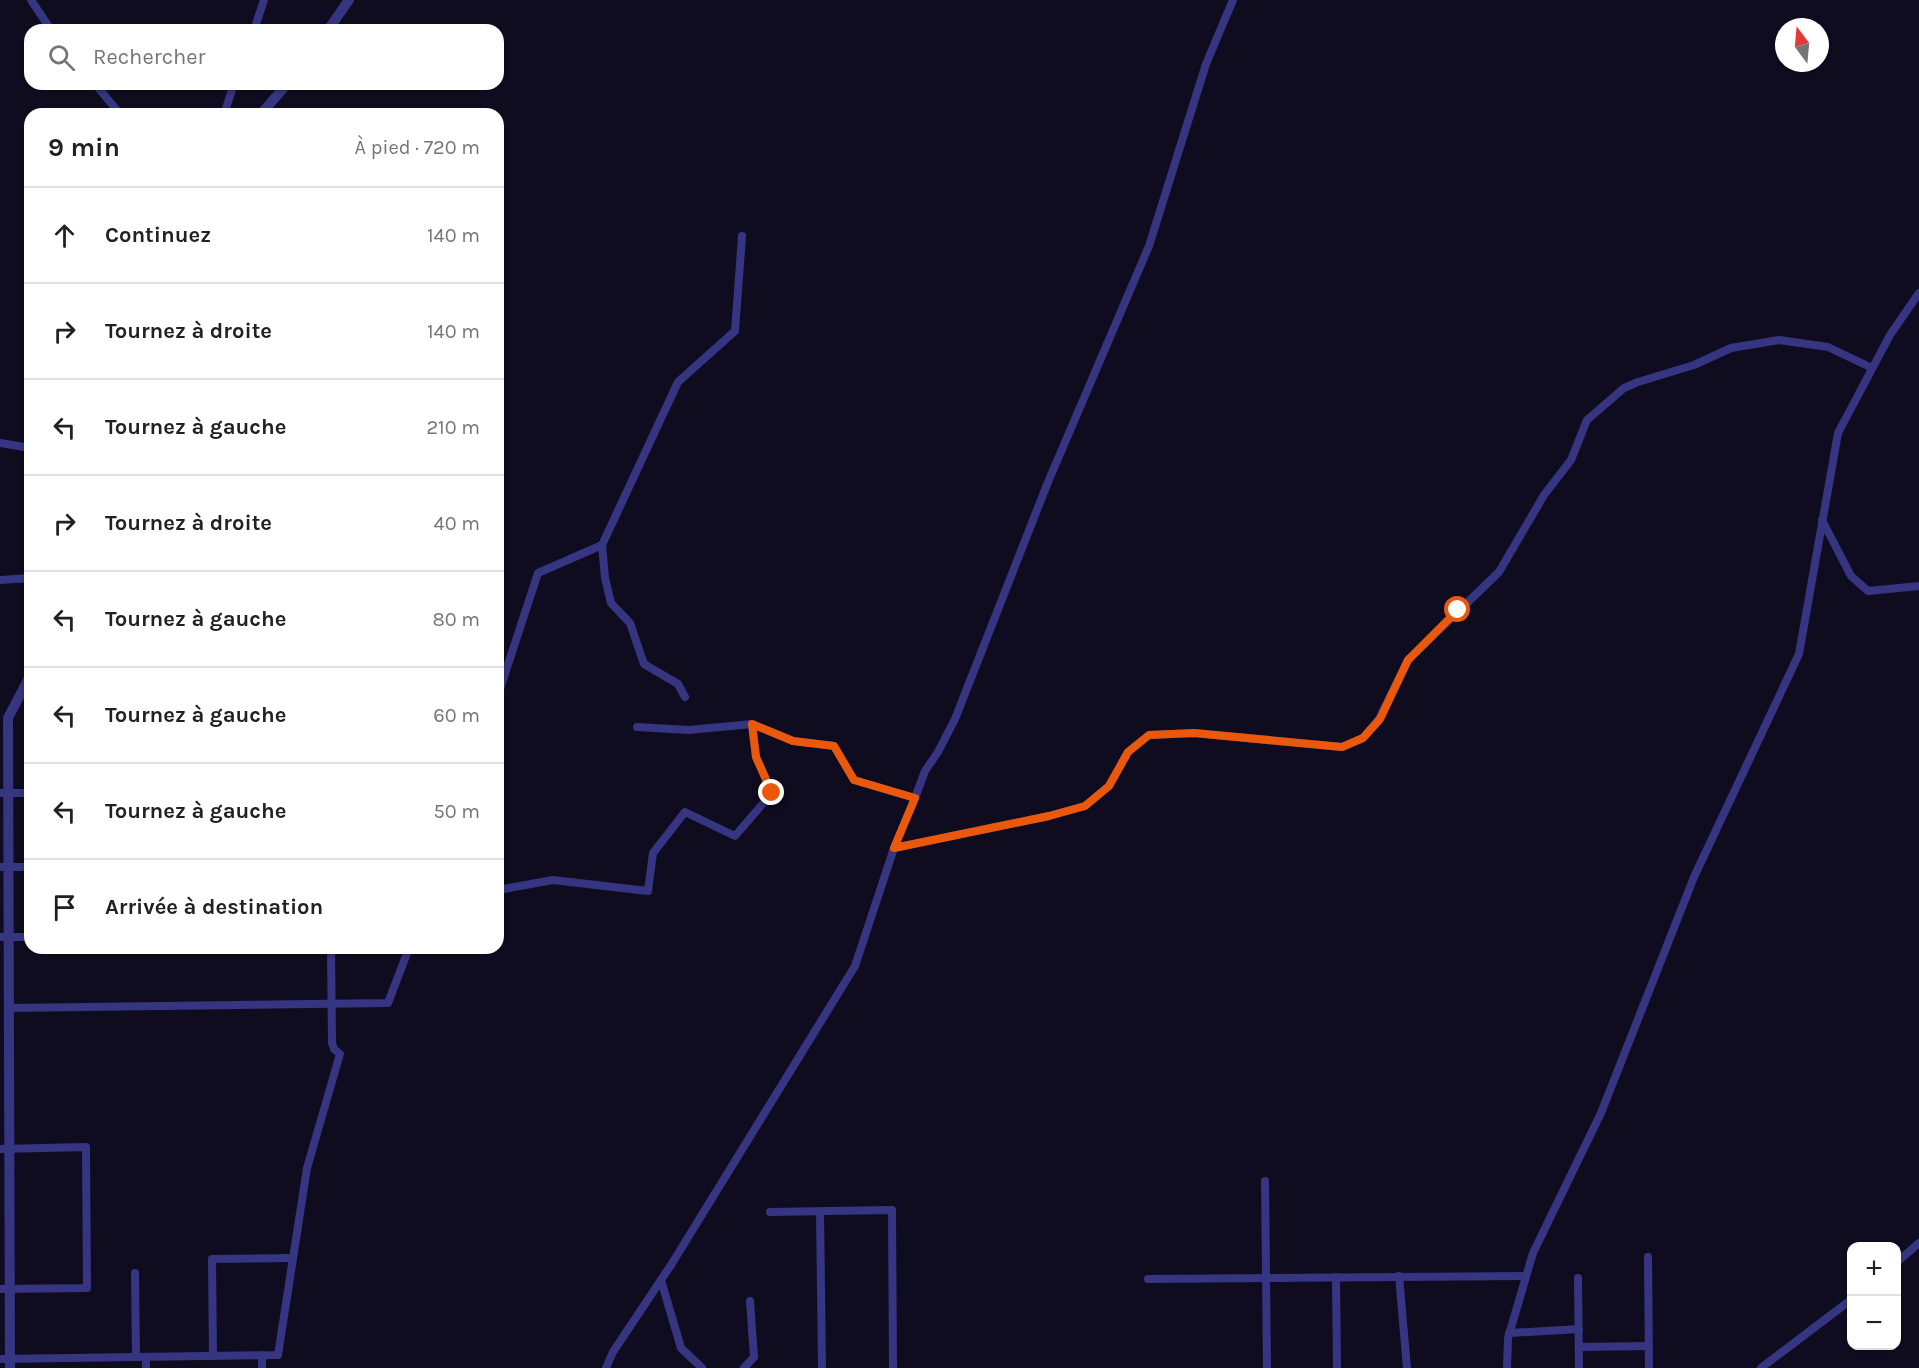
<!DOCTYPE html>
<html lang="fr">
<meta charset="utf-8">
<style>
:root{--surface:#fff;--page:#f2f2f2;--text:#202124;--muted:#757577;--line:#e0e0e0}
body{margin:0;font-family:Karla,sans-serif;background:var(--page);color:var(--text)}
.controls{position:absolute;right:18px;bottom:18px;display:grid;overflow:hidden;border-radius:12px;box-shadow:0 2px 4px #0004}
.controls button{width:54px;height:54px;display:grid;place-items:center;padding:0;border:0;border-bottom:2px solid var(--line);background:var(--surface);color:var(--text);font:30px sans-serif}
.compass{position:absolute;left:1775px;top:18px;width:54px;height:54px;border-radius:50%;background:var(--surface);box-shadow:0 2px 4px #0004;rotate:344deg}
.stop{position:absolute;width:18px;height:18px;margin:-14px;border:4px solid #ea580c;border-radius:50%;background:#fff}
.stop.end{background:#ea580c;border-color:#fff;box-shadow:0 2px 6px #0008}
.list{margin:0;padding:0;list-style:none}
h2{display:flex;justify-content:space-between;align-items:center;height:78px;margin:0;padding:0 24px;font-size:26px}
h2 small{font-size:20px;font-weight:400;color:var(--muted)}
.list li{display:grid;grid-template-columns:39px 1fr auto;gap:18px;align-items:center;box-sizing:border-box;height:96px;padding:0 24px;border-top:2px solid var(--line)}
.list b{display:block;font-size:22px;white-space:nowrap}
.list em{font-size:20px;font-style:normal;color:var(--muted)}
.icon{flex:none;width:33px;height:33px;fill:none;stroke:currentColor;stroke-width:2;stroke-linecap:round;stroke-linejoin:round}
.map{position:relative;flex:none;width:1919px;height:1368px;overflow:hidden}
.search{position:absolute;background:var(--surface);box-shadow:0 2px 4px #0004;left:24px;top:24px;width:480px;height:66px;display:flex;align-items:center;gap:15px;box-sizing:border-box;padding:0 21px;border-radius:18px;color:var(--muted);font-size:22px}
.panel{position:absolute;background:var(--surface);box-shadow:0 2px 4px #0004;left:24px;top:108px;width:480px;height:846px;border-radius:18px}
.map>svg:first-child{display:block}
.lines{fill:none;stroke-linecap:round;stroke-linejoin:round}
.minor{stroke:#363581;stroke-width:8}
.tertiary{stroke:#363581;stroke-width:10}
.route{stroke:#ea580c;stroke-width:8}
</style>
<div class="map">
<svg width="1919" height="1368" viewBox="0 0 1919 1368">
<rect width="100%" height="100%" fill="#0f0c20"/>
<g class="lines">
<g class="minor">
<polyline points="31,0 51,30"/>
<polyline points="254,30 264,0"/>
<polyline points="95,84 120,114"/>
<polyline points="224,114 234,84"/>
<polyline points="0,443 30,448"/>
<polyline points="1822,520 1851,576 1868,591 1919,586"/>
<polyline points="602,545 605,578 611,603 630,623 644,664 678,684 685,697"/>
<polyline points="0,580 30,578"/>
<polyline points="498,695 538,573 602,545 678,382 735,331 742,236"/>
<polyline points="637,727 689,730 752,724 793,741 834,746 854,780 915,798"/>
<polyline points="0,793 30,793"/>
<polyline points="894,848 1049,816 1085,806 1109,786 1128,752 1149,735 1194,733 1342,747 1363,738 1379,719 1408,660 1499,572 1544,495 1571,460 1587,420 1624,388 1638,382 1694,365 1731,348 1779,340 1828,347 1872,368"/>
<polyline points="0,867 30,867"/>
<polyline points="498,890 553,880 648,891 653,853 685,812 735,836 772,793 756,757 752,724"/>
<polyline points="0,937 30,937"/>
<polyline points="9,1008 388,1003 409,948"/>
<polyline points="0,1149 86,1147 87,1288 0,1289"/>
<polyline points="1265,1181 1267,1368"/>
<polyline points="820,1211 822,1368"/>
<polyline points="770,1212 892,1210 893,1368"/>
<polyline points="1648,1257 1649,1368"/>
<polyline points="1896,1263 1919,1243"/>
<polyline points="135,1273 136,1357"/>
<polyline points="1399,1276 1407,1368"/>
<polyline points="1336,1277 1337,1368"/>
<polyline points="1578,1278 1579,1368"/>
<polyline points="1148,1279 1526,1276"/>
<polyline points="661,1280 681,1348 702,1368"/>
<polyline points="1509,1333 1579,1329"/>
<polyline points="1579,1347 1649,1346"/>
<polyline points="262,1355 262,1368"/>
<polyline points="213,1356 212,1259 293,1258"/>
<polyline points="146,1357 146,1368"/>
<polyline points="0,1359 278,1355 307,1168 340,1054 334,1049 332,1043 331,948"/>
<polyline points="606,1368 613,1352 671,1265 855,966 894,848 915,798 925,771 938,752 955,719 1048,482 1149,246 1206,64 1233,0"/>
<polyline points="744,1368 754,1357 750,1301"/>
<polyline points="1507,1368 1508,1338 1533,1253 1601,1113 1694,877 1799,654 1838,433 1890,335 1919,293"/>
<polyline points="1761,1368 1852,1299"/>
</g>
<g class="tertiary">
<polyline points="328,30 349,0"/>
<polyline points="261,114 287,84"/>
<polyline points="10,1368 8,718 30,676"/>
</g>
</g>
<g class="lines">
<polyline class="route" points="772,793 756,757 752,724 793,741 834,746 854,780 915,798 894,848 1049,816 1085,806 1109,786 1128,752 1149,735 1194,733 1342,747 1363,738 1380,719 1408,660 1458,610"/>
</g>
</svg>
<div class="controls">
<button>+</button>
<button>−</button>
</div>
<svg class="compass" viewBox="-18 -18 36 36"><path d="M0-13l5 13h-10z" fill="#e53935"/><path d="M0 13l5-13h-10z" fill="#757577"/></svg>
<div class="stop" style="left:1458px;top:610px"></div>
<div class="stop end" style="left:772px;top:793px"></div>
<div class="search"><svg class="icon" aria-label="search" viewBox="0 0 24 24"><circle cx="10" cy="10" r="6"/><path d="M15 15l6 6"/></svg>Rechercher</div>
<section class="panel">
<h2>9 min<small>À pied · 720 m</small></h2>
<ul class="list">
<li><svg class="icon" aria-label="ahead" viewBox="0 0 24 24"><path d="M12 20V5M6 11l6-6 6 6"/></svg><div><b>Continuez</b></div><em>140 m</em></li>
<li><svg class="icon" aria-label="right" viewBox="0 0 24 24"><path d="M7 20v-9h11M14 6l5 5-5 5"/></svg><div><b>Tournez à droite</b></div><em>140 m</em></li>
<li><svg class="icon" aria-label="left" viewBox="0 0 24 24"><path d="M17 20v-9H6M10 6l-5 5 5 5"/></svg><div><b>Tournez à gauche</b></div><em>210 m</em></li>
<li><svg class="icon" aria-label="right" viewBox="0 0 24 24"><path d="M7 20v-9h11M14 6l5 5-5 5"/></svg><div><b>Tournez à droite</b></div><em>40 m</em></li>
<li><svg class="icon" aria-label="left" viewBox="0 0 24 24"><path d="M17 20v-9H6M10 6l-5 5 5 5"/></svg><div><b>Tournez à gauche</b></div><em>80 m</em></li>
<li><svg class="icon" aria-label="left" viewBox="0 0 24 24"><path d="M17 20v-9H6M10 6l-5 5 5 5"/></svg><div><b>Tournez à gauche</b></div><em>60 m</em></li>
<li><svg class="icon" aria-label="left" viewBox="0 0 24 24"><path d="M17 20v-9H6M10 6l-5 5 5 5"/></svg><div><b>Tournez à gauche</b></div><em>50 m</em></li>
<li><svg class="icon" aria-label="arrive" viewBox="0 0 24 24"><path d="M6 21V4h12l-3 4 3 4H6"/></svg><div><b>Arrivée à destination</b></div></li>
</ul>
</section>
</div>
